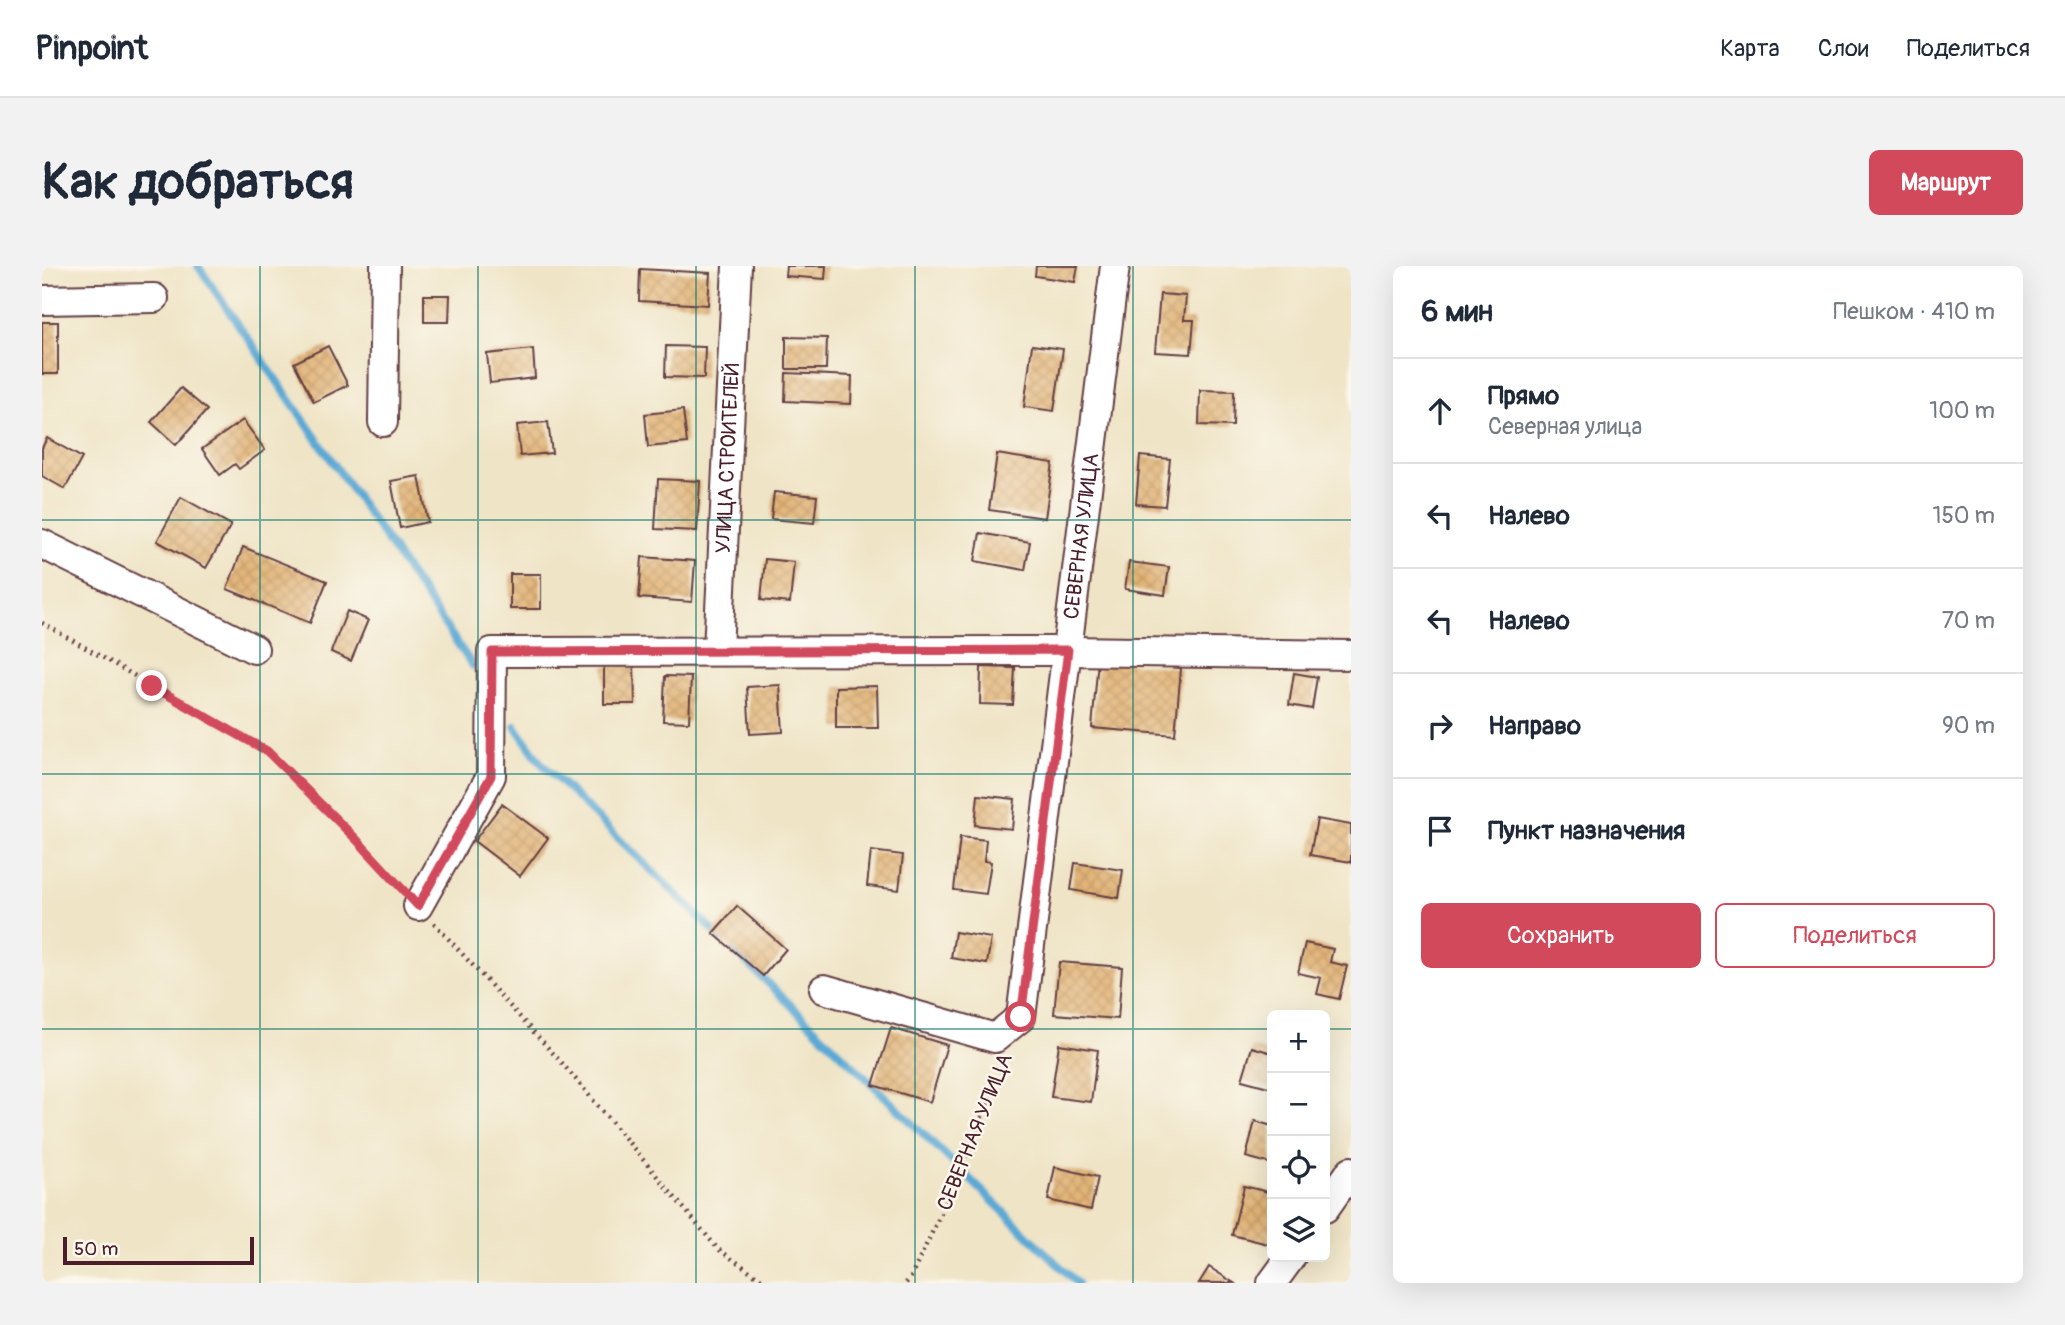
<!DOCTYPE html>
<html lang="ru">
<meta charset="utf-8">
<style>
:root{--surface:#fff;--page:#f2f2f3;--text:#1f2937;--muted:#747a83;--line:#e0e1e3;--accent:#d1495b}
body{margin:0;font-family:Pangolin,sans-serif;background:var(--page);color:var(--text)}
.controls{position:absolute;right:21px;bottom:21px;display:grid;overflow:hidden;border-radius:10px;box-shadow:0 7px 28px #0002}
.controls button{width:63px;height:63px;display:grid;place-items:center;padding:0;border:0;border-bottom:2px solid var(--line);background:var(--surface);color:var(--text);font:35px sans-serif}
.scale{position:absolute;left:21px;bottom:18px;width:191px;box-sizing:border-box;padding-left:7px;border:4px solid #4a1f2b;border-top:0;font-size:19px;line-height:24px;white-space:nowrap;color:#4a1f2b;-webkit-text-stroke:5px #fbf7ec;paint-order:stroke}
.stop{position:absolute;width:21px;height:21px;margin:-16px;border:5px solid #d1495b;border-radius:50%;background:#fff}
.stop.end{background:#d1495b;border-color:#fff;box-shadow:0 2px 7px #0008}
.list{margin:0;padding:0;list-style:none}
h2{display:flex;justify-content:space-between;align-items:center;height:91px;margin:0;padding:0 28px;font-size:30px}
h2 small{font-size:23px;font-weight:400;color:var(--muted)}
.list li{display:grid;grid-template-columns:46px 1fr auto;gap:21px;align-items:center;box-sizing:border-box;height:105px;padding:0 28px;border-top:2px solid var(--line)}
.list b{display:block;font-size:26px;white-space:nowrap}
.list p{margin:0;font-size:23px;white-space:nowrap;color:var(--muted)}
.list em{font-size:23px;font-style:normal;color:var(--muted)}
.actions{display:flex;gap:14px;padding:21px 28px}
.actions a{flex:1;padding:16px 0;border:2px solid var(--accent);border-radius:10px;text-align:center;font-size:24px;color:var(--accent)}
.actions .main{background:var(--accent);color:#fff}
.icon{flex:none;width:38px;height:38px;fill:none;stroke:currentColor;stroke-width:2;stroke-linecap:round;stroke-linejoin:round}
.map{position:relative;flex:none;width:1309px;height:1017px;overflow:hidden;border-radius:10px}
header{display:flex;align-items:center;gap:42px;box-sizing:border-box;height:98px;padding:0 35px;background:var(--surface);border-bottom:2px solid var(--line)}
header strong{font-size:33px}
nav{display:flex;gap:38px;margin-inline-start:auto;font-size:24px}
.intro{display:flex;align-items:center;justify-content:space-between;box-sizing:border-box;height:168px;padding:0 42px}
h1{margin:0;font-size:49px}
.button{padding:18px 32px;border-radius:10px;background:var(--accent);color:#fff;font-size:24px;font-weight:700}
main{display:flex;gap:42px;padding:0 42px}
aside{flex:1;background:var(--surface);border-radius:10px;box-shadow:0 7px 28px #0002}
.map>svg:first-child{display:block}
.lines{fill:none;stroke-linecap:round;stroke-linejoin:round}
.stream{stroke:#5ba9d4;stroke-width:8}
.building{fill:url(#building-cross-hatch)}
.minor-casing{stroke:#633d42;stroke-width:32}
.path{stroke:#633d42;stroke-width:4.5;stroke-dasharray:2 5;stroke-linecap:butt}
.minor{stroke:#fff;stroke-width:28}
.route{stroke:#d1495b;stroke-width:9}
.grid{fill:none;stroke:#0f766e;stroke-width:2;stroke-opacity:0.55}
.labels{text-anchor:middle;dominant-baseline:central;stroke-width:5;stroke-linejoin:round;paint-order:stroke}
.street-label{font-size:21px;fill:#4a1f2b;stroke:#fbf7ec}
</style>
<header>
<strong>Pinpoint</strong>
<nav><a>Карта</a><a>Слои</a><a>Поделиться</a></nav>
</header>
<div class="intro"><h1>Как добраться</h1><a class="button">Маршрут</a></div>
<main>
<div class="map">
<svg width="1309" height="1017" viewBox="0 0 1309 1017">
<defs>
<pattern id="building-cross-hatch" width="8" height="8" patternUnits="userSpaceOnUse" patternTransform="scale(1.75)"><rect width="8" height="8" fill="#e2b477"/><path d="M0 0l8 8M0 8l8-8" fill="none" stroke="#c39a67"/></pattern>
</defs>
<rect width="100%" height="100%" fill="#fbf7ec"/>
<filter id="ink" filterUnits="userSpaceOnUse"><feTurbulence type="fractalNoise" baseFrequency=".0143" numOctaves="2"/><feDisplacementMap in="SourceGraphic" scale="14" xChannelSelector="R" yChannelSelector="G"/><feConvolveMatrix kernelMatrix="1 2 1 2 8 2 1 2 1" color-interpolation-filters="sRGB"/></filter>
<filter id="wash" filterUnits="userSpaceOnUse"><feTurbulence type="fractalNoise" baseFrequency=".00686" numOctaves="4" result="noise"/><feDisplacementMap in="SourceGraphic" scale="28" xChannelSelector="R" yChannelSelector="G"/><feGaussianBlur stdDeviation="1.57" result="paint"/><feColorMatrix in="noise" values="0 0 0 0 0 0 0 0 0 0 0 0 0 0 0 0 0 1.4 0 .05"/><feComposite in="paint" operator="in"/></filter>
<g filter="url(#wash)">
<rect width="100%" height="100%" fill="#efe4c6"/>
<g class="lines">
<g class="stream">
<polyline points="156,0 431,400"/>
<polyline points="473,460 499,497 680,673"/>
<polyline points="692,684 1035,1017"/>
</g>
</g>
<g id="blocks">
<g class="building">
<polygon points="744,0 784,0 783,13 743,10"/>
<polygon points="994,0 1036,0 1033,16 993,10"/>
<polygon points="598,3 668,7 666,39 597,35"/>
<polygon points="1118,28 1144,30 1142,54 1152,54 1149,88 1113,86"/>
<polygon points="382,29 408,29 407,56 382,56"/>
<rect x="0" y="56" width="16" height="52"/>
<polygon points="744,71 785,72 784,103 744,103"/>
<polygon points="990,79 1021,83 1012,145 982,141"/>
<polygon points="286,80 306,119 272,136 252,97"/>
<polygon points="624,80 663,81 662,112 623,111"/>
<polygon points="491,83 493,112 448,117 445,88"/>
<polygon points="744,107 810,110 809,138 743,135"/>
<polygon points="139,122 165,144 134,179 109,156"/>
<polygon points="1158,124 1192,125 1191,160 1157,159"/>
<polygon points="641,144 645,177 606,181 603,148"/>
<polygon points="201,154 223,184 197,203 193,198 178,209 160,183"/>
<polygon points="506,156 510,187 478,190 475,159"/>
<polygon points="5,172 40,192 23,223 0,210 0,182"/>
<polygon points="955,188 1011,197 1003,252 947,244"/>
<polygon points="1098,190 1128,193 1123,240 1094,238"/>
<polygon points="377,210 386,256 358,262 349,215"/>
<polygon points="616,213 658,215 655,265 613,263"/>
<polygon points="732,226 775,230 772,257 729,253"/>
<polygon points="139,231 189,259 164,302 115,275"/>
<polygon points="938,267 988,276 983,304 933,295"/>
<polygon points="201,281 285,315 268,357 185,323"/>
<polygon points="600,291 653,295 650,336 597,332"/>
<polygon points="723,293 752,296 748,337 719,334"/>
<polygon points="1087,296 1127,301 1123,329 1083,323"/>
<rect x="468" y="308" width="31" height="35"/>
<polygon points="305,345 326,354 309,395 289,386"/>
<polygon points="1056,394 1139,402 1133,469 1050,462"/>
<polygon points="592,399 593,438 562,438 562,400"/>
<polygon points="939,401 973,402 971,439 938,438"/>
<polygon points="1252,407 1275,411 1270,443 1247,439"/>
<polygon points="623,410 649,411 647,456 621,455"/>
<polygon points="738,419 741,466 708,468 705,421"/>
<polygon points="835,420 836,462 794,462 794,421"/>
<polygon points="936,529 973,533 970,563 933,559"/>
<polygon points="460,538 506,572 478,610 432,575"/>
<polygon points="1275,553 1309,559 1309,596 1268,589"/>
<polygon points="918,571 944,574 942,595 949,596 944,628 912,624"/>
<polygon points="829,585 861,589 857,624 825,620"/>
<polygon points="1033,597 1081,604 1077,632 1029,624"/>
<polygon points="695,640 744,683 721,710 671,667"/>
<polygon points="913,666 949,672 945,698 909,692"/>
<polygon points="1263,677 1291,683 1288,696 1305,700 1297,733 1275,728 1279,712 1256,707"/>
<polygon points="1017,696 1080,701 1076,753 1012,748"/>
<polygon points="849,762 905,779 888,836 831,819"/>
<polygon points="1017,778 1056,784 1049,836 1009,831"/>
<polygon points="1210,781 1230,787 1230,822 1200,814"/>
<polygon points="1213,855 1230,860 1230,898 1204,891"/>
<polygon points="1013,901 1056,911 1049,944 1006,934"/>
<polygon points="1202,920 1230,927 1230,960 1226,978 1190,969"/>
<polygon points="1167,1001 1192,1017 1157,1017"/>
</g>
</g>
</g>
<g filter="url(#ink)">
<use href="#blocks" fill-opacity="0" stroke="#633d42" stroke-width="2"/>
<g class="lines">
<defs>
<g id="minor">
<polyline points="0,34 112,32"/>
<polyline points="341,156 343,0"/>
<polyline points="0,278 212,383"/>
<path id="s1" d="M676,384L695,0"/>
<polyline points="376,640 449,510 450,386 1026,385 1309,389"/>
<path id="s2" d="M782,723L953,772L979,751L1073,0"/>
<polyline points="1283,942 1309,905"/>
<polyline points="1230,1017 1249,991"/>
</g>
</defs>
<use href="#minor" class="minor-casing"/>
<g class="path">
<polyline points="0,357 225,485 314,573 357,620"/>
<polyline points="392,657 520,797 676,983 725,1017"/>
<polyline points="864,1017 869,1011 919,905 961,797"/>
</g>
<use href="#minor" class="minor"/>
</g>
</g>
<g class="lines" filter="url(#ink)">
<polyline class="route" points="110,420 225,485 314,573 376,640 449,510 450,386 1026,384 979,751"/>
</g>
<path class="grid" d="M218,0V1017M436,0V1017M654,0V1017M873,0V1017M1091,0V1017M0,254H1309M0,508H1309M0,763H1230M1283,763H1309"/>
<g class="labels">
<g class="street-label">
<text stroke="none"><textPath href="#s1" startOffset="192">УЛИЦА СТРОИТЕЛЕЙ</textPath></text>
<text stroke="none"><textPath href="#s2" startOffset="696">СЕВЕРНАЯ УЛИЦА</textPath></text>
<text transform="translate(933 866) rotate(-68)">СЕВЕРНАЯ УЛИЦА</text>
</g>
</g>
</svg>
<div class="controls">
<button>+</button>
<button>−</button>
<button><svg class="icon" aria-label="locate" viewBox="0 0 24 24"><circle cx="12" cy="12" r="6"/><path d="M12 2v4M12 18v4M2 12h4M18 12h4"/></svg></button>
<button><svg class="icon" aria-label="layers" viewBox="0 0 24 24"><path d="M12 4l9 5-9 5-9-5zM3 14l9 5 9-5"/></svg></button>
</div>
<div class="scale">50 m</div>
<div class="stop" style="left:979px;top:751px"></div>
<div class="stop end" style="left:110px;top:420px"></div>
</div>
<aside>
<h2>6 мин<small>Пешком · 410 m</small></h2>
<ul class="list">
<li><svg class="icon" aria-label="ahead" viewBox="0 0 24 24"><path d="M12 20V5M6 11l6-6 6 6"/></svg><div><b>Прямо</b><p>Северная улица</p></div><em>100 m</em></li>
<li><svg class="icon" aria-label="left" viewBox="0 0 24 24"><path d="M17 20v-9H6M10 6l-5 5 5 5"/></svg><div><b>Налево</b></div><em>150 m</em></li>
<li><svg class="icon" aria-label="left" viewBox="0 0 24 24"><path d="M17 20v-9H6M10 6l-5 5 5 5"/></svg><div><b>Налево</b></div><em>70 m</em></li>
<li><svg class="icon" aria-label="right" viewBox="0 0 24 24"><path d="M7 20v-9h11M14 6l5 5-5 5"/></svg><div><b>Направо</b></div><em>90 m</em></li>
<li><svg class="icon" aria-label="arrive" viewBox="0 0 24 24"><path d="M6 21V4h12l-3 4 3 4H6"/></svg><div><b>Пункт назначения</b></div></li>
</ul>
<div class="actions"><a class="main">Сохранить</a><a>Поделиться</a></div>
</aside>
</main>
